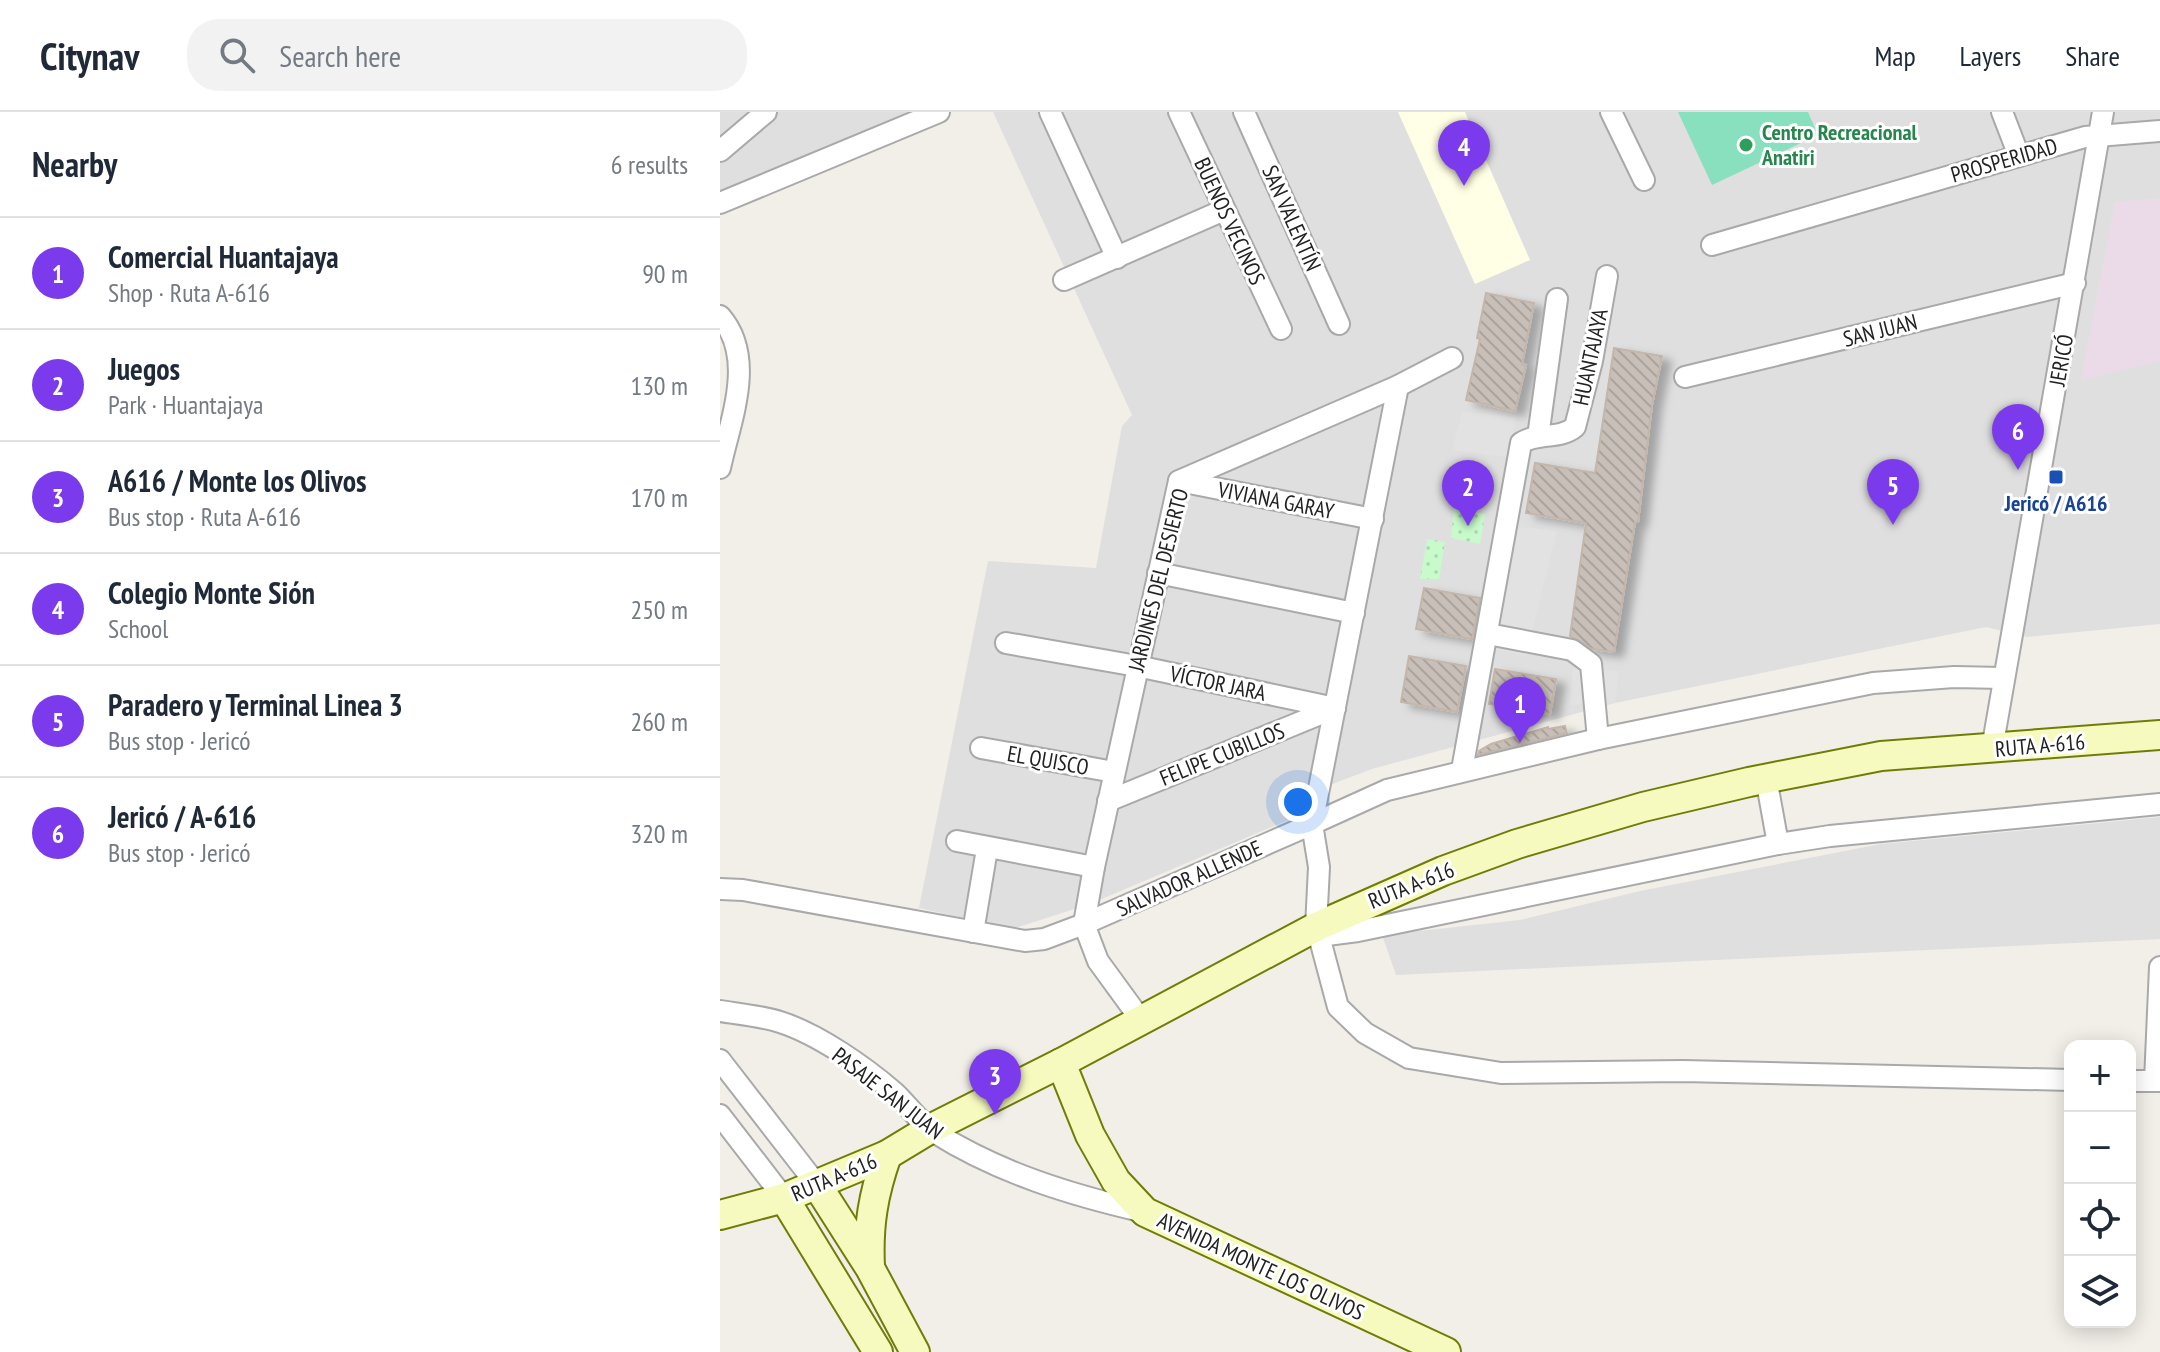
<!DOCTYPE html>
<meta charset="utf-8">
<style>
:root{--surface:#fff;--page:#f2f2f3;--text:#1f2937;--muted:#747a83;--line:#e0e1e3;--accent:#7c3aed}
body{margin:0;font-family:"PT Sans Narrow",sans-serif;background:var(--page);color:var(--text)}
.controls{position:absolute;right:24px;bottom:24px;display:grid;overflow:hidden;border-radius:16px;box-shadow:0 4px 20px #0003}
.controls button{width:72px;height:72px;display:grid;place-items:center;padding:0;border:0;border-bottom:2px solid var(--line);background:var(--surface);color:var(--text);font:40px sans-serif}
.you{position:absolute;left:578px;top:690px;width:28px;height:28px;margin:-20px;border:6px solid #fff;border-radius:50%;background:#1a73e8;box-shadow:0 0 0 12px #1a73e833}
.badge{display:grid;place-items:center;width:52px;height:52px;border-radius:50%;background:var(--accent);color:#fff;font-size:26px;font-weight:700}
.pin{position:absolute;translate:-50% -66px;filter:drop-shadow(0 2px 4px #0008)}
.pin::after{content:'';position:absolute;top:42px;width:28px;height:24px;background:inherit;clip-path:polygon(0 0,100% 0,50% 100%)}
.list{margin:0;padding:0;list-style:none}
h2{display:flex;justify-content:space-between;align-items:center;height:104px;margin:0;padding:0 32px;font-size:34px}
h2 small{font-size:26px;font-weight:400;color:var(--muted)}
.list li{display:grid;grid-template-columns:52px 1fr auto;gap:24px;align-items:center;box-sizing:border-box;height:112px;padding:0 32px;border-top:2px solid var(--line)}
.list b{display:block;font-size:30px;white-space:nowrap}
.list p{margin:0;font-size:26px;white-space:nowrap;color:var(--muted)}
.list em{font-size:26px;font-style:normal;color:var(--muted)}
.icon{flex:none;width:44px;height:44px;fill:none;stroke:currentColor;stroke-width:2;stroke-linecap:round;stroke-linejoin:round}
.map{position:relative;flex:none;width:1440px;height:1240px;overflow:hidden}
header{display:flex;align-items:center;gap:48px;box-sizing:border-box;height:112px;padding:0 40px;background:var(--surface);border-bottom:2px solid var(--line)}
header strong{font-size:38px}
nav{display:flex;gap:44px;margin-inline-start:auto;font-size:28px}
.search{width:560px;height:72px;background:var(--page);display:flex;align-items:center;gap:20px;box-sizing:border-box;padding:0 28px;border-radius:32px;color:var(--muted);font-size:30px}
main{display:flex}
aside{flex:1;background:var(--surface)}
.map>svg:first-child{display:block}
.residential{fill:#e0dfdf}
.industrial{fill:#ebdbe8}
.education{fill:#ffffe5}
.park{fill:url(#park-dots)}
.pitch{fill:#88e0be}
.parking{fill:#e2e2e2}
.building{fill:url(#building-back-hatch);stroke:#c4b6ab;stroke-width:2;filter:url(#shadow)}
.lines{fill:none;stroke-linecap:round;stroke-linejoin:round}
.street-casing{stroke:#a9a9a9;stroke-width:24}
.secondary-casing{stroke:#707d05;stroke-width:32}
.street{stroke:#fff;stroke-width:20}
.secondary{stroke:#f7fabf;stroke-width:28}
.leisure-dot{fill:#2e9e5b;stroke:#fff;stroke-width:3}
.transit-dot{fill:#1a4fb4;stroke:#fff;stroke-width:3}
.labels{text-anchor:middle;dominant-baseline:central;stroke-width:6;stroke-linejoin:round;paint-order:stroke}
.leisure-label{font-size:22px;font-weight:bold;fill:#27864d;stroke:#fff;text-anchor:start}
.street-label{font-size:22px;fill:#222;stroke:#fff}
.transit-label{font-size:22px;font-weight:bold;fill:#164399;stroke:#fff}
</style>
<header>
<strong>Citynav</strong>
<div class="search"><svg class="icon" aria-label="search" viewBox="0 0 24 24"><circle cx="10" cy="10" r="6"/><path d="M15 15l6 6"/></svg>Search here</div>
<nav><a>Map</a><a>Layers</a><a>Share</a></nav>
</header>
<main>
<aside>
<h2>Nearby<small>6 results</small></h2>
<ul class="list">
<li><span class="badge">1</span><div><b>Comercial Huantajaya</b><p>Shop · Ruta A-616</p></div><em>90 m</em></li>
<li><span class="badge">2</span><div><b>Juegos</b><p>Park · Huantajaya</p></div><em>130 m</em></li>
<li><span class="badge">3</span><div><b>A616 / Monte los Olivos</b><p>Bus stop · Ruta A-616</p></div><em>170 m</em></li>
<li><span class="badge">4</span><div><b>Colegio Monte Sión</b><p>School</p></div><em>250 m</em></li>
<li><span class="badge">5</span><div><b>Paradero y Terminal Linea 3</b><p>Bus stop · Jericó</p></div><em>260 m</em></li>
<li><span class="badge">6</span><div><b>Jericó / A-616</b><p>Bus stop · Jericó</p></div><em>320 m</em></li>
</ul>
</aside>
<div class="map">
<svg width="1440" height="1240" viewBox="0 0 1440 1240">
<defs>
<pattern id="park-dots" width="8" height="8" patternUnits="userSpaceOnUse" patternTransform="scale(2)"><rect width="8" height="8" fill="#c8facc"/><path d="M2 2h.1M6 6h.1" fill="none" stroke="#acd6af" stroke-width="1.8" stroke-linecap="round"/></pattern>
<pattern id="building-back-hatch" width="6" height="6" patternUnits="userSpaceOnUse" patternTransform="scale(2)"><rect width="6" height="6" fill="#c7bfb8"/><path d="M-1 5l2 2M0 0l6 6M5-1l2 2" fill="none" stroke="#aba49e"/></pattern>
<filter id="shadow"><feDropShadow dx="9" dy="5" stdDeviation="4" flood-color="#0004"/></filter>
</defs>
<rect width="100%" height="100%" fill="#f2efe9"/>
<g class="residential">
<polygon points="0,0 214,0 0,96"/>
<polygon points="273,0 1440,0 1440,512 1307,525 1266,515 895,591 652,657 602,676 594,697 370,792 292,817 199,796 268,449 376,456 402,314 412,303"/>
<polygon points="1440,705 1440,827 676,863 662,823 800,808 920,779 1161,732"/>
</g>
<polygon class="industrial" points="1440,86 1440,249 1361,268 1395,90"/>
<polygon class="education" points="678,0 745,0 810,148 755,172"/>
<g class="park">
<polygon points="734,396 765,402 760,432 731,426"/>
<polygon points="707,427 725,430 719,467 700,467"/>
</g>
<polygon class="pitch" points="958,0 1088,0 1098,23 992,73"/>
<g class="parking">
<polygon points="742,300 796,305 789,345 732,338"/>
<polygon points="799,415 837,419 806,544 775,537"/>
<polygon points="853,556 899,559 895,591 849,593"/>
</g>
<g class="building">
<polygon points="766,181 814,191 802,252 806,253 795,299 746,288 760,227 757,226"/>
<polygon points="894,236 942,244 932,293 918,410 915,410 894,540 872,537 850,524 866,411 806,401 815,351 875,361"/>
<polygon points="704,476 760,486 752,527 696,517"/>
<polygon points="689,544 746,554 737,600 681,590"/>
<polygon points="775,557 836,567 830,602 769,592"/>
<polygon points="845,614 847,621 758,643 759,639 771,632 828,615 828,617"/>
</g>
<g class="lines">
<defs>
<g id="street">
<polyline points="330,0 397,146"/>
<polyline points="459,0 561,217"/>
<polyline points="524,0 619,212"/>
<polyline points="891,0 924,68"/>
<polyline points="1282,0 1299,44"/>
<polyline points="0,39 46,0"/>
<polyline points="0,91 219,0"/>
<polyline points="992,133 1365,25 1440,19"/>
<polyline points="344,168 504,98"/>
<path d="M0,204C37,246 10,309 0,356"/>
<polyline points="965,265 1355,171"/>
<polyline points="818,325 837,187"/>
<polyline points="459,369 653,407"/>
<polyline points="438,461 634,501"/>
<polyline points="768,522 852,538 871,552 878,627"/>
<polyline points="286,531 417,554 615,596"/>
<polyline points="1283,566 1234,565 1153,571 878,627 667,678 592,712 599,755 596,815 599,824 638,819 1058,732 1110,724 1440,692"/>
<polyline points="261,636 394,660"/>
<polyline points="1272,637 1383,0"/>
<path d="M742,658L801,331C817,320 839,328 855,315L872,249L887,164"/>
<polyline points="1046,666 1058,732"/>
<polyline points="388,689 615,596"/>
<polyline points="237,729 374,755"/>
<polyline points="0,777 23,778 305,829 324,827 364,812 592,712 678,274"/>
<polyline points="253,820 267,737"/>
<polyline points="599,824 618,895 645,921 689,946 781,961 963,959 1350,968"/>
<path d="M0,899C20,902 41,904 60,910C98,922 145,955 175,981C188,993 199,1010 214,1020C279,1061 351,1083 425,1100"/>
<polyline points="421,908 378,849 364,812 374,755 459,369 678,274 732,246"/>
<polyline points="0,948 97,1073"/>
<polyline points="1410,969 1440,969"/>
<polyline points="1435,969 1440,855"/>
<polyline points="0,1003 64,1086"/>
</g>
<g id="secondary">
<polyline points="341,951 370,1023 396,1069 425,1100 726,1240"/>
<polyline points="97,1073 150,1156 195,1240"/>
<polyline points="64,1086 158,1240"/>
<polyline points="0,1103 64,1086 167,1043 210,1017 341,951 596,815 723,759 797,732 923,695 1029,670 1161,644 1440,623"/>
<path d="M150,1155C148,1113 153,1083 167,1043"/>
</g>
</defs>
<use href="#street" class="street-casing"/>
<use href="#secondary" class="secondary-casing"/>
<use href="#street" class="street"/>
<use href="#secondary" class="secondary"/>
</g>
<circle class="leisure-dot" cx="1026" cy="33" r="8"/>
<rect class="transit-dot" x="1328" y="357" width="16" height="16" rx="4"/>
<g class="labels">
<g class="leisure-label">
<text x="1042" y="20">Centro Recreacional<tspan x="1042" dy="25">Anatiri</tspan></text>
</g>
<g class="street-label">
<text transform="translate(1284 48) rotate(-16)">PROSPERIDAD</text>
<text transform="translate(572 106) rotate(66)">SAN VALENTÍN</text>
<text transform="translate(510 109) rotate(65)">BUENOS VECINOS</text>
<text transform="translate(1160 218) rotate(-14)">SAN JUAN</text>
<text transform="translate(870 245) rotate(-78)">HUANTAJAYA</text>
<text transform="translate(1341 248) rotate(-80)">JERICÓ</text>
<text transform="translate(556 388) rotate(11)">VIVIANA GARAY</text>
<text transform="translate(438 468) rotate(-76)">JARDINES DEL DESIERTO</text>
<text transform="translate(498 571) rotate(12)">VÍCTOR JARA</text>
<text transform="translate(1320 633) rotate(-5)">RUTA A-616</text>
<text transform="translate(502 642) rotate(-22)">FELIPE CUBILLOS</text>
<text transform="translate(328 648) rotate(10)">EL QUISCO</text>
<text transform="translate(469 766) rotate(-24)">SALVADOR ALLENDE</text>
<text transform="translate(691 773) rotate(-22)">RUTA A-616</text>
<text transform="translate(168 981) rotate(38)">PASAJE SAN JUAN</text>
<text transform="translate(114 1065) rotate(-23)">RUTA A-616</text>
<text transform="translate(541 1154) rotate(25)">AVENIDA MONTE LOS OLIVOS</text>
</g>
<g class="transit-label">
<text x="1336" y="391">Jericó / A616</text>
</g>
</g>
</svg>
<div class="controls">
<button>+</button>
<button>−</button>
<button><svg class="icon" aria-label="locate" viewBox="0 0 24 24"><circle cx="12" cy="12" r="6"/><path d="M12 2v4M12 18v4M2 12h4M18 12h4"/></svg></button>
<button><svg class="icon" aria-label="layers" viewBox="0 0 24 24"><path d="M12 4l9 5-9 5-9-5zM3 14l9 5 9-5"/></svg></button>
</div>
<div class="you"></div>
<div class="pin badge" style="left:800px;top:631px">1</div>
<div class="pin badge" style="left:748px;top:414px">2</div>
<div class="pin badge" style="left:275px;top:1003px">3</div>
<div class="pin badge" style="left:744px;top:74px">4</div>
<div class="pin badge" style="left:1173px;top:413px">5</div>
<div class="pin badge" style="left:1298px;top:358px">6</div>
</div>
</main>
